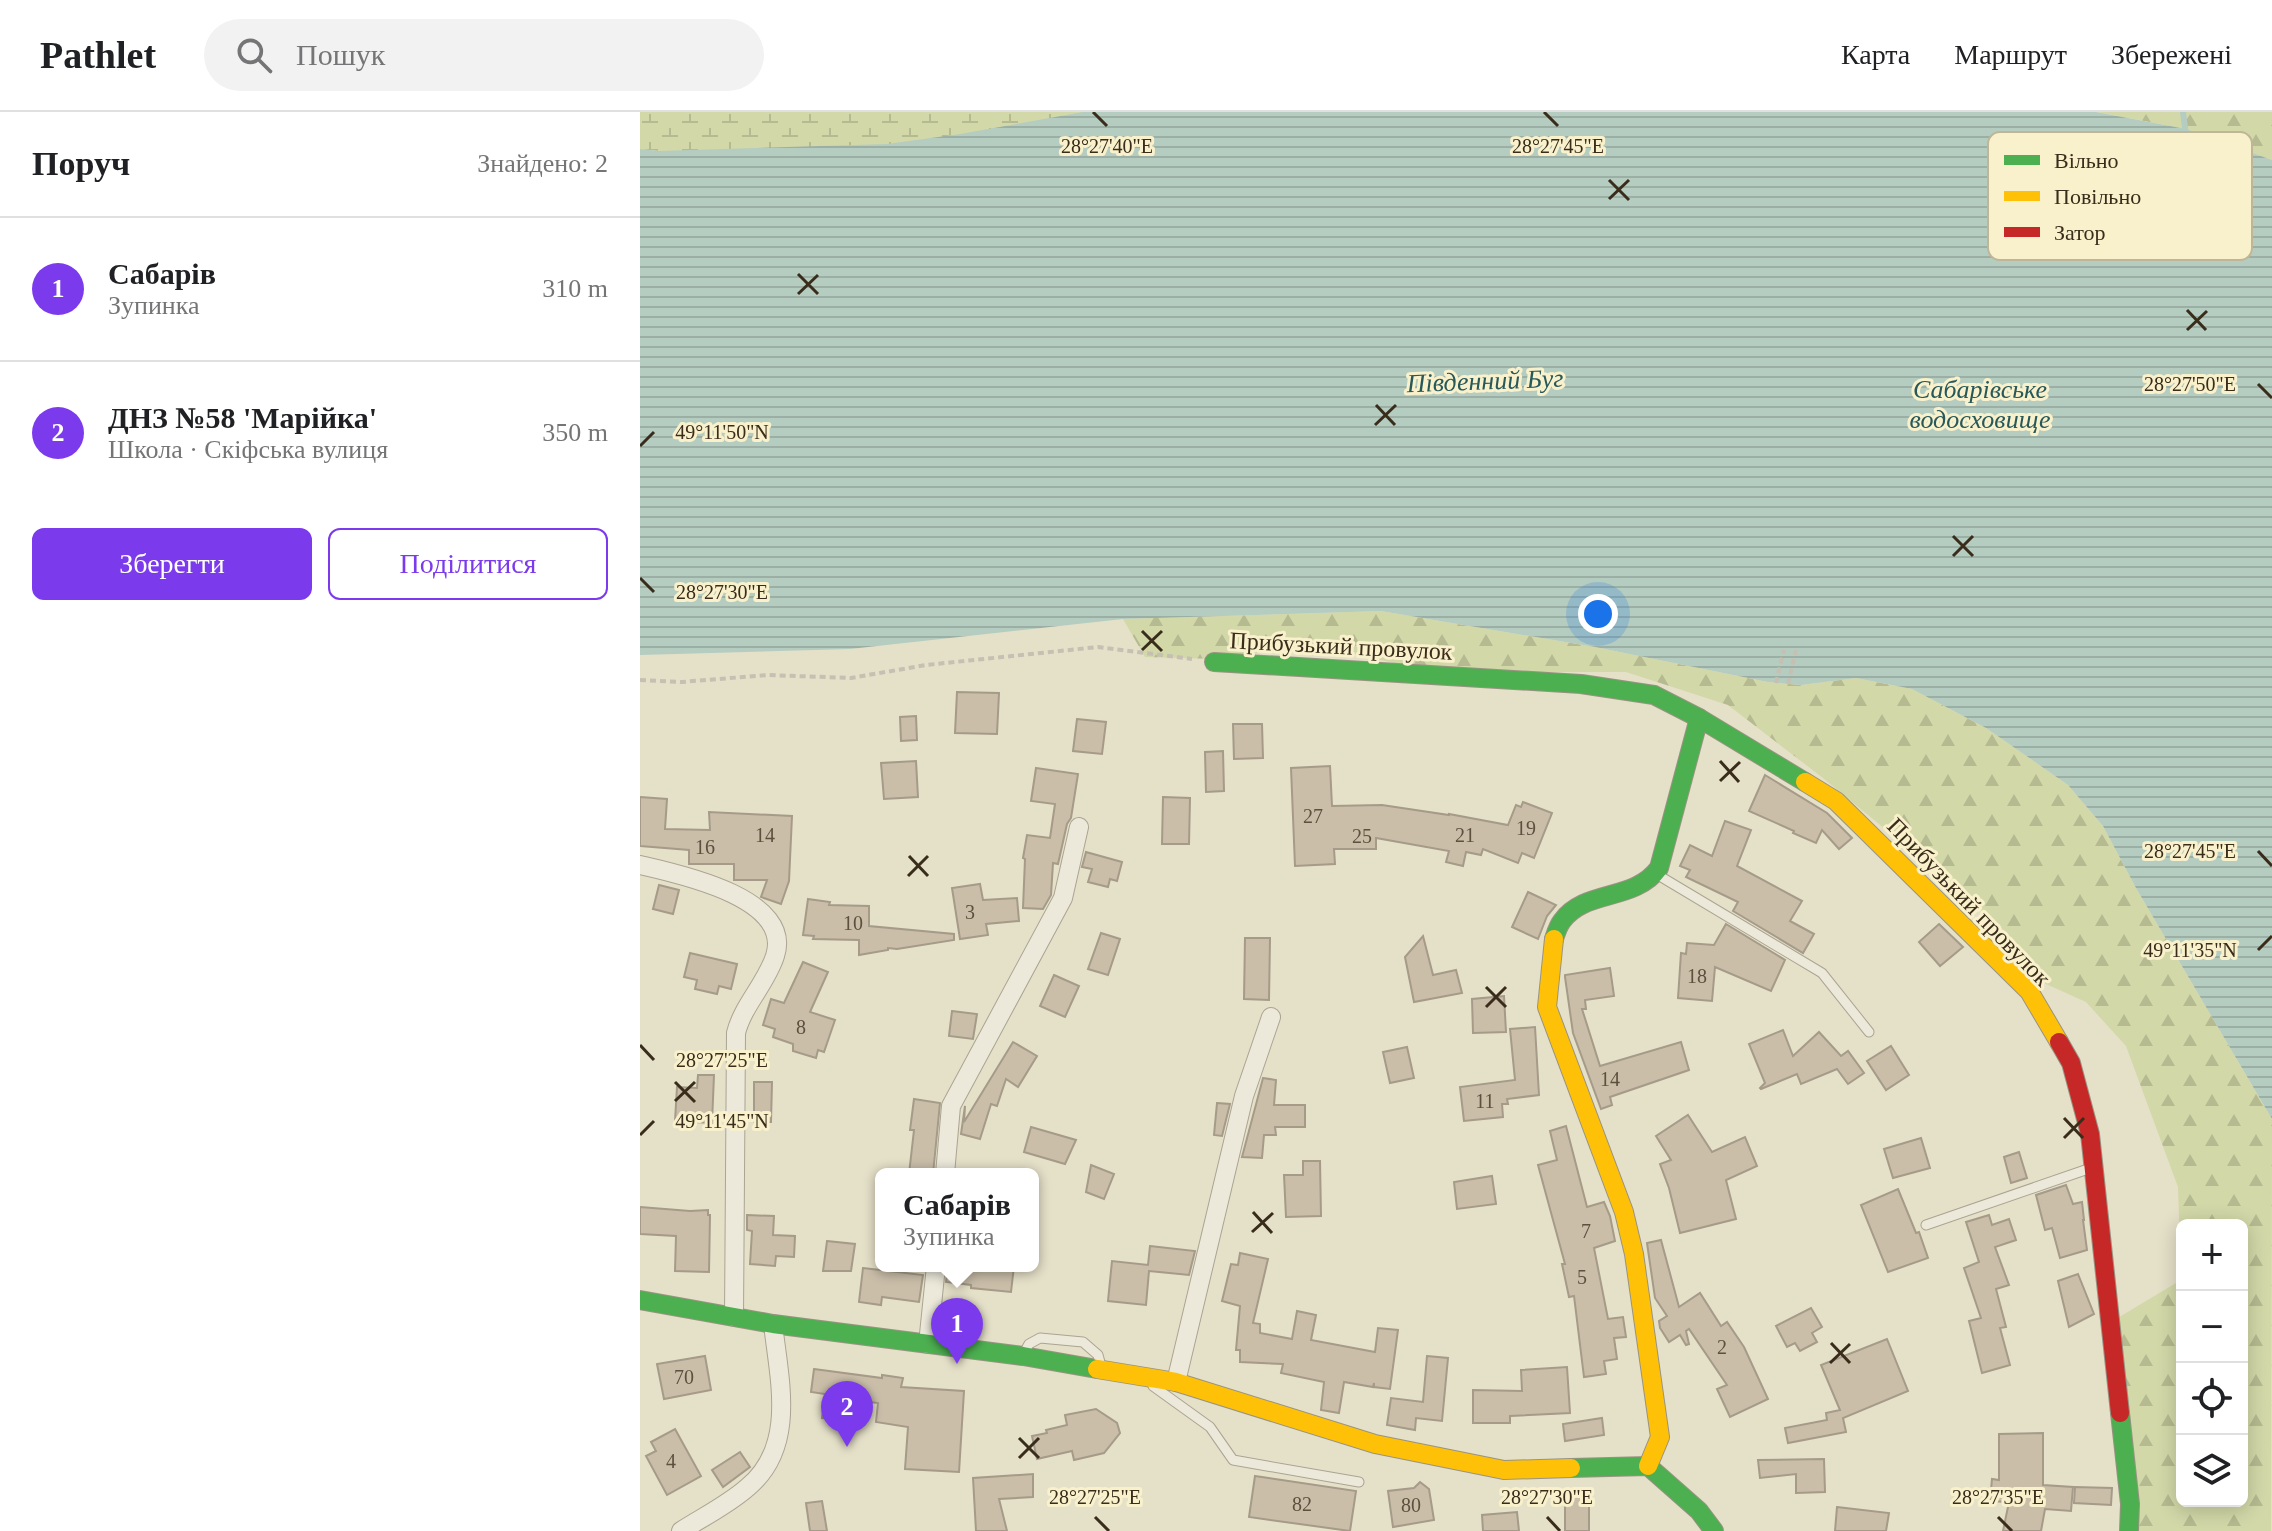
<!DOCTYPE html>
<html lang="uk">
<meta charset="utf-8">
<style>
:root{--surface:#fff;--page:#f2f2f2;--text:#202124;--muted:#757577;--line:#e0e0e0;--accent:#7c3aed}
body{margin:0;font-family:"Times New Roman",serif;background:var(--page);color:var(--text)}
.controls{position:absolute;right:24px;bottom:24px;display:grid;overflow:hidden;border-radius:12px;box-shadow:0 4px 20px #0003}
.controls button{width:72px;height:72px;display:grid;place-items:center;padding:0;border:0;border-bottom:2px solid var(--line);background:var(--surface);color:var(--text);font:40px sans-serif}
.you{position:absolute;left:958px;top:502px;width:28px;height:28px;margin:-20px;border:6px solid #fff;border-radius:50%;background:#1a73e8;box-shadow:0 0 0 12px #1a73e833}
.badge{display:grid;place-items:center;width:52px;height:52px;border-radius:50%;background:var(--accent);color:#fff;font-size:26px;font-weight:700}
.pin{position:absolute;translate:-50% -66px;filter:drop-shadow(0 2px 4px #0008)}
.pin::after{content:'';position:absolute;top:42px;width:28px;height:24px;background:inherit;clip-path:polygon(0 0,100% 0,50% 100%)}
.popup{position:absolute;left:235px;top:1056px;width:164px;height:104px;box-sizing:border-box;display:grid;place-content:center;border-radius:12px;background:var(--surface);filter:drop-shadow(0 2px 6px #0005);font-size:26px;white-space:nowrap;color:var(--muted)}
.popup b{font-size:30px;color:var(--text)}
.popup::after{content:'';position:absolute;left:50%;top:100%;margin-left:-16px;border:16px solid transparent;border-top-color:var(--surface)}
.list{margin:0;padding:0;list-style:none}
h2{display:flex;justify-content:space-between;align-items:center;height:104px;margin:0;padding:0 32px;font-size:34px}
h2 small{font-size:26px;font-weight:400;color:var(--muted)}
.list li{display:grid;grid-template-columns:52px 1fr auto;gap:24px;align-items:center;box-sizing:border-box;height:144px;padding:0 32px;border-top:2px solid var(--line)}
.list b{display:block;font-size:30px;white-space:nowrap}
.list p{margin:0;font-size:26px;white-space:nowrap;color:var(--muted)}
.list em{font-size:26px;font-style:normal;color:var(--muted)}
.actions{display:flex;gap:16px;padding:24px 32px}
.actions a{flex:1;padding:18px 0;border:2px solid var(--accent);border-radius:12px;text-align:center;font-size:28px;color:var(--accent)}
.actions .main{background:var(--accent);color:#fff}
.icon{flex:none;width:44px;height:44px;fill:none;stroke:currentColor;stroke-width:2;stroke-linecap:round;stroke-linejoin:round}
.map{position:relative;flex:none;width:1632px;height:1419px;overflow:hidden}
header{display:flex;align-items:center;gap:48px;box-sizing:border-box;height:112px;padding:0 40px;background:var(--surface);border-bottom:2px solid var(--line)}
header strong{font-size:38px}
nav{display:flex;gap:44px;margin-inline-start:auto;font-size:28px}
.search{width:560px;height:72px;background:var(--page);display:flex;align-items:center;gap:20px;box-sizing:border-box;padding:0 28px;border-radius:44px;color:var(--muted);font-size:30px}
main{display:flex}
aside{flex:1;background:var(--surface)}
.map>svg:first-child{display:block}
.forest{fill:url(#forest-firs);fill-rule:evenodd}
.wetland{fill:url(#wetland-marsh)}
.water{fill:url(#water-rules)}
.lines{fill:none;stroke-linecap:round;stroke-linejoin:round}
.stream{stroke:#b5ccc0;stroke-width:6}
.building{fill:#cabea9;stroke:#a59b88;stroke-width:2}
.lane-casing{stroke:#aaa492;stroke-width:11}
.street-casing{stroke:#aaa492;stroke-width:20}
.fast-casing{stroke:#999382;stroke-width:20}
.slow-casing{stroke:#999382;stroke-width:20}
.jam-casing{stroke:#999382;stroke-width:20}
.path{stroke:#c5c0b1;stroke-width:4;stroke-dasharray:6 4;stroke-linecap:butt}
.lane{stroke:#ece9db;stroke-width:9}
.street{stroke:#ece9db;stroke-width:18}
.fast{stroke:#4caf50;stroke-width:18}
.slow{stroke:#ffc107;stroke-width:18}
.jam{stroke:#c62828;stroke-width:18}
.ticks{fill:none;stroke:#392c1a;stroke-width:3}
.labels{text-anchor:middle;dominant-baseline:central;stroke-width:6;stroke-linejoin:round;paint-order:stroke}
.number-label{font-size:20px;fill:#5d503e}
.street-label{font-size:24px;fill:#392c1a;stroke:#f9f1cc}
.water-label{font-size:26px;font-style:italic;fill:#27585a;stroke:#f9f1cc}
.key{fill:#f9f1cc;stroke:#bfb697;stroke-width:2}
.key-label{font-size:22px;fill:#392c1a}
.ticks-label{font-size:20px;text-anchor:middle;fill:#392c1a;stroke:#f9f1cc;stroke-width:6;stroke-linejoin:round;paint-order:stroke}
</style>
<header>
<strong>Pathlet</strong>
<div class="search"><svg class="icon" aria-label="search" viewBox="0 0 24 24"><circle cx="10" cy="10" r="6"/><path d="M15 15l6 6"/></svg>Пошук</div>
<nav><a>Карта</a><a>Маршрут</a><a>Збережені</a></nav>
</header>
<main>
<aside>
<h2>Поруч<small>Знайдено: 2</small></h2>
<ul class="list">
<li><span class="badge">1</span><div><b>Сабарів</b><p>Зупинка</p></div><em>310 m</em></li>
<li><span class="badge">2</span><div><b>ДНЗ №58 'Марійка'</b><p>Школа · Скіфська вулиця</p></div><em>350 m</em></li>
</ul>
<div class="actions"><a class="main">Зберегти</a><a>Поділитися</a></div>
</aside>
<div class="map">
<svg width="1632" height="1419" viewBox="0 0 1632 1419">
<defs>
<pattern id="forest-firs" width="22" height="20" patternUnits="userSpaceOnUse" patternTransform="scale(2)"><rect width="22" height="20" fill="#d2d8a8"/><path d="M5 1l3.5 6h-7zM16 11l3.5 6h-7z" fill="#b5ba90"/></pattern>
<pattern id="wetland-marsh" width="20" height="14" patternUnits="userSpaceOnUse" patternTransform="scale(2)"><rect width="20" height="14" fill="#d2d8a8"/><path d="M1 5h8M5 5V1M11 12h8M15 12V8" fill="none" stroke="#b5ba90"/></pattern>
<pattern id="water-rules" width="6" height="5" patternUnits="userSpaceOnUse" patternTransform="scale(2)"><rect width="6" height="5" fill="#b5ccc0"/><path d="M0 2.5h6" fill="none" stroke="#9cafa4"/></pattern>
</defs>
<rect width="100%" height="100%" fill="#e5e0c8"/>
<g class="forest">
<polygon points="1457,0 1632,0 1632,48 1546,17"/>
<path d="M741,499L955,535L1128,570L1161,573L1216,566L1272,577L1346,616L1428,673L1463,714L1496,776L1632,1007L1631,1419H1495L1476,1207L1541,1168L1538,1075L1486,934L1446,890L1395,867L1366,820L1267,735L1183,666L1088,593L986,560H855L758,552L720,543L642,538L576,547L505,545L483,507ZM1542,1113H1602V1389H1542Z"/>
</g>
<polygon class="wetland" points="0,0 964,0 624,36 19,39 0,37"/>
<polygon class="water" points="443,0 1456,0 1546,17 1632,48 1632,1007 1496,776 1463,714 1428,673 1346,616 1272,577 1216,566 1161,573 1128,570 955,535 741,499 483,507 210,537 0,543 0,37 19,39 247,32 320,22"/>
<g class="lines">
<polyline class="stream" points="1543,0 1546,24"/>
</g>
<g class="building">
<polygon points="317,580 359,581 357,622 315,621"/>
<polygon points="276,604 277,628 261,629 260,605"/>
<polygon points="437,607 466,610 462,642 433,639"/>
<polygon points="593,612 622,612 623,646 594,647"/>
<polygon points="583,639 584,679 566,680 565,640"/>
<polygon points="276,649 278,685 244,687 241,651"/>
<polygon points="690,654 692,694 742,693 809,703 809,702 868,713 876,693 881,695 883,690 912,701 894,746 882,741 878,751 843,737 841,743 826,740 823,754 806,750 809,739 736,726 736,737 694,737 695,752 655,754 651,656"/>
<polygon points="396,656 438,662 431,706 427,712 418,752 413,751 411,783 403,797 383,796 385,747 383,746 387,723 410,726 415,692 391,689"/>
<polygon points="1125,663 1187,701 1212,726 1199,737 1182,718 1176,731 1153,721 1154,719 1109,699"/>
<polygon points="0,685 27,687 25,717 70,718 69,700 152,704 149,769 141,792 121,785 127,768 94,768 94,752 49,752 49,738 0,734"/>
<polygon points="523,685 550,686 549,732 522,732"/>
<polygon points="1085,709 1111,718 1097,754 1162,789 1150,809 1174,822 1163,841 1093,799 1098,790 1046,765 1050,758 1040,754 1050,733 1072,744"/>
<polygon points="446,740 482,750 477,769 470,767 468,775 448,770 452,757 442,755"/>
<polygon points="340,772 343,788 377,786 379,809 346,812 348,823 320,827 312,776"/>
<polygon points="19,773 39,778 33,802 13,797"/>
<polygon points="888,780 916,793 907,804 898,827 872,815"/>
<polygon points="168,787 190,790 189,793 229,794 229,814 314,822 314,828 257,837 248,836 248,838 219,843 219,828 173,827 174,824 163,823"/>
<polygon points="1086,812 1145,848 1131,879 1075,855 1072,889 1038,886 1041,841 1046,842 1047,831 1074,833"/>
<polygon points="1299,812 1323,835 1300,854 1279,830"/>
<polygon points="461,821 480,827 468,863 448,857"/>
<polygon points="783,824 793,863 816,858 822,881 774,890 765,845"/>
<polygon points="605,826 630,826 629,888 604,887"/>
<polygon points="50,841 97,852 91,877 79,874 77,882 55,877 57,868 44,865"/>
<polygon points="163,850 188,860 170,900 195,908 184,940 178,938 176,946 153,939 153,932 133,925 135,917 123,913 131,887 144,891"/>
<polygon points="970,856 974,884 945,888 946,897 942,897 960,954 1041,930 1049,958 970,985 972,993 961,997 933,921 925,865 925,863"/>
<polygon points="414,863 439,874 425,905 400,894"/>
<polygon points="864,884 866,920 833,921 832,887"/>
<polygon points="312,899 337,902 333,927 309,924"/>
<polygon points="895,915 899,983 867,987 868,992 862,992 863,1005 824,1009 820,975 875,968 870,917"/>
<polygon points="1143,918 1153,944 1179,920 1201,944 1208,939 1224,961 1208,972 1197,957 1161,972 1157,962 1121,977 1120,976 1125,971 1109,932"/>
<polygon points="373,930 397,944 378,975 366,967 357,994 351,992 340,1027 321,1022 325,994 324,1010"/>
<polygon points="1251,934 1269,963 1246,978 1227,949"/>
<polygon points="767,935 774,966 750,971 743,940"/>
<polygon points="58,963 74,963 72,1011 35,1009 37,975 57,976"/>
<polygon points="623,966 636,968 634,993 665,993 665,1015 635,1015 636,1023 624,1023 622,1046 602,1045"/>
<polygon points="114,970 132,970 131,1010 114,1010"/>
<polygon points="274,987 300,991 293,1062 269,1062 274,1018 270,1018"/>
<polygon points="577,991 590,992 582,1024 574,1023"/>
<polygon points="1048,1003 1072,1040 1105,1025 1117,1054 1086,1068 1096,1107 1040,1121 1029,1076 1020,1052 1031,1048 1016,1024"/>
<polygon points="926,1014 947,1095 964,1090 970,1104 975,1129 954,1136 968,1207 983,1205 986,1225 974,1226 977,1247 964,1249 966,1262 944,1265 934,1184 929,1185 922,1152 925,1152 898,1053 917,1048 910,1019"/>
<polygon points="391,1015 436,1028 425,1052 384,1040"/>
<polygon points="1281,1026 1290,1056 1253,1066 1244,1037"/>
<polygon points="1379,1040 1387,1066 1371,1071 1364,1045"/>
<polygon points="663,1049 680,1049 681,1104 646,1105 644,1063 663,1063"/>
<polygon points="451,1053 474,1062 464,1087 446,1080"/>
<polygon points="852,1064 856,1092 817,1097 814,1070"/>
<polygon points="1426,1073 1433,1092 1442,1090 1444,1108 1443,1108 1447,1138 1420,1146 1412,1116 1405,1118 1396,1083"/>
<polygon points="1258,1077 1276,1121 1279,1120 1288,1146 1248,1160 1221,1093"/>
<polygon points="0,1095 50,1099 68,1098 68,1103 70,1103 69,1160 35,1159 36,1124 0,1122"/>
<polygon points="107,1103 134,1104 133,1123 155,1124 154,1145 136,1144 135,1154 110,1152 112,1119 107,1118"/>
<polygon points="1349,1103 1352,1113 1369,1107 1376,1128 1355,1135 1369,1173 1356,1177 1366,1215 1360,1216 1370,1253 1342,1261 1329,1209 1341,1206 1324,1156 1339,1150 1326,1110"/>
<polygon points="1021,1128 1039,1195 1060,1181 1081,1214 1087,1210 1104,1235 1128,1287 1090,1305 1077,1277 1087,1273 1049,1217 1046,1219 1049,1232 1046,1233 1040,1223 1029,1230 1020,1216 1019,1209 1027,1204 1015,1186 1007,1131"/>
<polygon points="187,1129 215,1132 211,1159 183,1159"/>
<polygon points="510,1134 555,1139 549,1163 509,1159 506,1193 468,1189 472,1149 508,1153"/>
<polygon points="600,1141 628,1147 613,1211 620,1212 620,1221 652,1227 657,1199 676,1203 671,1228 735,1240 738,1216 758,1218 750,1277 734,1275 734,1271 733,1275 704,1270 699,1301 681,1298 684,1270 641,1261 643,1252 600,1250 600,1238 596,1238 600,1194 582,1189 591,1152 598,1153"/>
<polygon points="308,1154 374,1154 371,1180 331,1176 331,1173 306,1170"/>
<polygon points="223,1156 283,1163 279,1190 242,1185 241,1193 219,1190"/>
<polygon points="1438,1162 1454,1202 1429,1215 1418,1169"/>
<polygon points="1171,1196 1182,1215 1172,1221 1177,1230 1160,1239 1155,1231 1147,1235 1136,1214"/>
<polygon points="1247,1227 1268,1279 1203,1306 1206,1320 1148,1331 1145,1316 1187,1308 1186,1301 1200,1298 1181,1253"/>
<polygon points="65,1244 71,1278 24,1287 17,1252"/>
<polygon points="787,1244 808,1246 802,1309 776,1306 775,1318 747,1313 751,1286 783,1290"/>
<polygon points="927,1255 930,1301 870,1304 870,1311 833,1311 833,1278 882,1279 881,1258"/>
<polygon points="174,1257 242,1266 242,1263 263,1266 261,1275 324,1279 319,1360 265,1357 268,1315 236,1310 238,1291 206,1287 203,1308 182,1306 185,1282 171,1280"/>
<polygon points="456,1297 477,1311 480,1321 464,1341 434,1348 432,1339 397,1347 392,1324 407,1321 406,1318 427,1313 425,1303"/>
<polygon points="962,1306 964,1323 925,1329 923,1312"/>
<polygon points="35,1317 61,1364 27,1383 6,1344 16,1339 11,1330"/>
<polygon points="1403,1321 1403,1373 1433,1375 1431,1399 1405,1397 1401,1419 1363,1419 1369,1390 1350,1389 1352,1367 1359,1368 1359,1322"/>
<polygon points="100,1340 110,1355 83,1375 72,1358"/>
<polygon points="1184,1347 1185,1380 1156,1381 1156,1362 1120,1366 1118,1348"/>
<polygon points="393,1362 393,1385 359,1387 367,1419 336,1419 333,1366"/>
<polygon points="615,1364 716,1379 710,1419 609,1405"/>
<polygon points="780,1370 789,1377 794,1408 753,1415 748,1379 774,1376"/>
<polygon points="1435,1375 1472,1376 1471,1393 1434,1391"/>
<rect x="925" y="1378" width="24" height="41"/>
<polygon points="182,1389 187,1419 170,1419 166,1391"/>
<polygon points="1197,1395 1249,1401 1246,1419 1195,1419"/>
<polygon points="877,1400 879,1419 843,1419 842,1403"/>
</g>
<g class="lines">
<defs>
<g id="lane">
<polyline points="1018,763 1182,861 1229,920"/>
<polyline points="1286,1113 1451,1056"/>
<polyline points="384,1241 389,1232 400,1226 443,1230 458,1243 461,1254"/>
<polyline points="513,1274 570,1315 593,1348 719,1370"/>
</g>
<g id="street">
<path d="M0,753C39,762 154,786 135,844C126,872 103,893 96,921L94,1205"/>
<polyline points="305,1062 311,994 423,786 439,715"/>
<polyline points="288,1232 296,1154"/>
<polyline points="536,1270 604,984 631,905"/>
<path d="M41,1419C63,1405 89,1392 108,1375C157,1334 139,1267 133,1212"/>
</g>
<g id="fast">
<polyline points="574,550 941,572 1014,583 1059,606 1165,670"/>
<path d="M914,827C916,821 918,814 922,809C945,777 994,790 1019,756L1059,606"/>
<polyline points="0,1188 133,1212 383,1244 457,1257"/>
<polyline points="1480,1301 1490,1392 1489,1419"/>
<polyline points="931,1356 1008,1354 1059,1399 1074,1419"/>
</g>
<g id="slow">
<polyline points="1165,670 1196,689 1389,879 1419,930"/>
<polyline points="914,827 907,895 984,1100 994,1142 1020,1325 1008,1354"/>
<polyline points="457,1257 536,1270 735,1332 864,1358 931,1356"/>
</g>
<polyline id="jam" points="1419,930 1431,951 1450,1022 1480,1301"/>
</defs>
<use href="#lane" class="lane-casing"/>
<use href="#street" class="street-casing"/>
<use href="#fast" class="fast-casing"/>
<use href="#slow" class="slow-casing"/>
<use href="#jam" class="jam-casing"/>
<g class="path">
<polyline points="0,568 42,570 128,563 211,566 286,553 458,535 552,547"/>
<polyline points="1136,571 1144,538"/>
<polyline points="1148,572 1156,538"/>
</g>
<use href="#lane" class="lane"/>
<use href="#street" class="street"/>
<use href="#fast" class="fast"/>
<use href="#slow" class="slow"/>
<use href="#jam" class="jam"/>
</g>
<path class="ticks" d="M453,0L467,14M904,0L918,14M969,68L989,88M969,87L989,68M158,162L178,182M158,182L178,163M1547,198L1566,218M1547,218L1567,199M1618,272L1632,286M736,293L755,313M735,313L756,293M0,334L14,320M1313,424L1333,444M1313,444L1333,424M0,466L14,480M502,519L522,539M502,538L522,519M1080,649L1099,670M1080,669L1100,650M1618,739L1632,754M269,744L288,764M268,764L288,744M1618,838L1632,824M846,875L866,895M846,895L866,875M0,933L14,948M35,970L55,990M35,989L55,970M1424,1006L1443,1026M0,1023L14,1009M1424,1026L1444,1006M613,1100L632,1121M612,1120L633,1101M1191,1231L1210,1251M1190,1251L1210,1232M379,1326L399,1346M379,1346L399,1326M455,1405L469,1419M907,1405L920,1419M1358,1405L1372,1419"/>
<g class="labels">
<g class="number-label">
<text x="673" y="704">27</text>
<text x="886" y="716">19</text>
<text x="125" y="723">14</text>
<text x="825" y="723">21</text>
<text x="722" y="724">25</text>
<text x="65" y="735">16</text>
<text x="330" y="800">3</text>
<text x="213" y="811">10</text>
<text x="1057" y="864">18</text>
<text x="161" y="915">8</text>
<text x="970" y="967">14</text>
<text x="845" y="989">11</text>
<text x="946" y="1119">7</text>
<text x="942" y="1165">5</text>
<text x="1082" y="1235">2</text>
<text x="44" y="1265">70</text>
<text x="31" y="1349">4</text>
<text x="662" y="1392">82</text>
<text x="771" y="1393">80</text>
</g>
<g class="street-label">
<text transform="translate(701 534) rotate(3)">Прибузький провулок</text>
<text transform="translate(1329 790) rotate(46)">Прибузький провулок</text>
</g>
<g class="water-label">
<text transform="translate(845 269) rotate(-2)">Південний Буг</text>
<text x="1340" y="277">Сабарівське<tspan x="1340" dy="30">водосховище</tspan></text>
</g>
</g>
<rect x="1348" y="20" width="264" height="128" rx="12" class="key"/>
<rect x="1364" y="43" width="36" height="10" fill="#4caf50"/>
<rect x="1364" y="79" width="36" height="10" fill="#ffc107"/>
<rect x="1364" y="115" width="36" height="10" fill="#c62828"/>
<g class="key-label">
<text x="1414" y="56">Вільно</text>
<text x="1414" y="92">Повільно</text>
<text x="1414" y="128">Затор</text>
</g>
<g class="ticks-label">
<text x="918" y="41">28°27'45"E</text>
<text x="467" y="41">28°27'40"E</text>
<text x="1550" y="279">28°27'50"E</text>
<text x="82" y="327">49°11'50"N</text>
<text x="82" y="487">28°27'30"E</text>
<text x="1550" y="746">28°27'45"E</text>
<text x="1550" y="845">49°11'35"N</text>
<text x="82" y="955">28°27'25"E</text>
<text x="82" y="1016">49°11'45"N</text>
<text x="455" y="1392">28°27'25"E</text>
<text x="907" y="1392">28°27'30"E</text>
<text x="1358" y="1392">28°27'35"E</text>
</g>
</svg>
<div class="controls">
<button>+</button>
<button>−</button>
<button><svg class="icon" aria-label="locate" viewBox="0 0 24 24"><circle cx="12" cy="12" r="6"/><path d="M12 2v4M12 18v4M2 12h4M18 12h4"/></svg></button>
<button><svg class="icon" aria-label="layers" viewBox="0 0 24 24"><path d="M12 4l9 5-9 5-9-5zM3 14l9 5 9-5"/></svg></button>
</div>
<div class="you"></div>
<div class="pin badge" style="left:317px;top:1252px">1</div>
<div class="popup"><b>Сабарів</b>Зупинка</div>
<div class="pin badge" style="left:207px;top:1335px">2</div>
</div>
</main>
